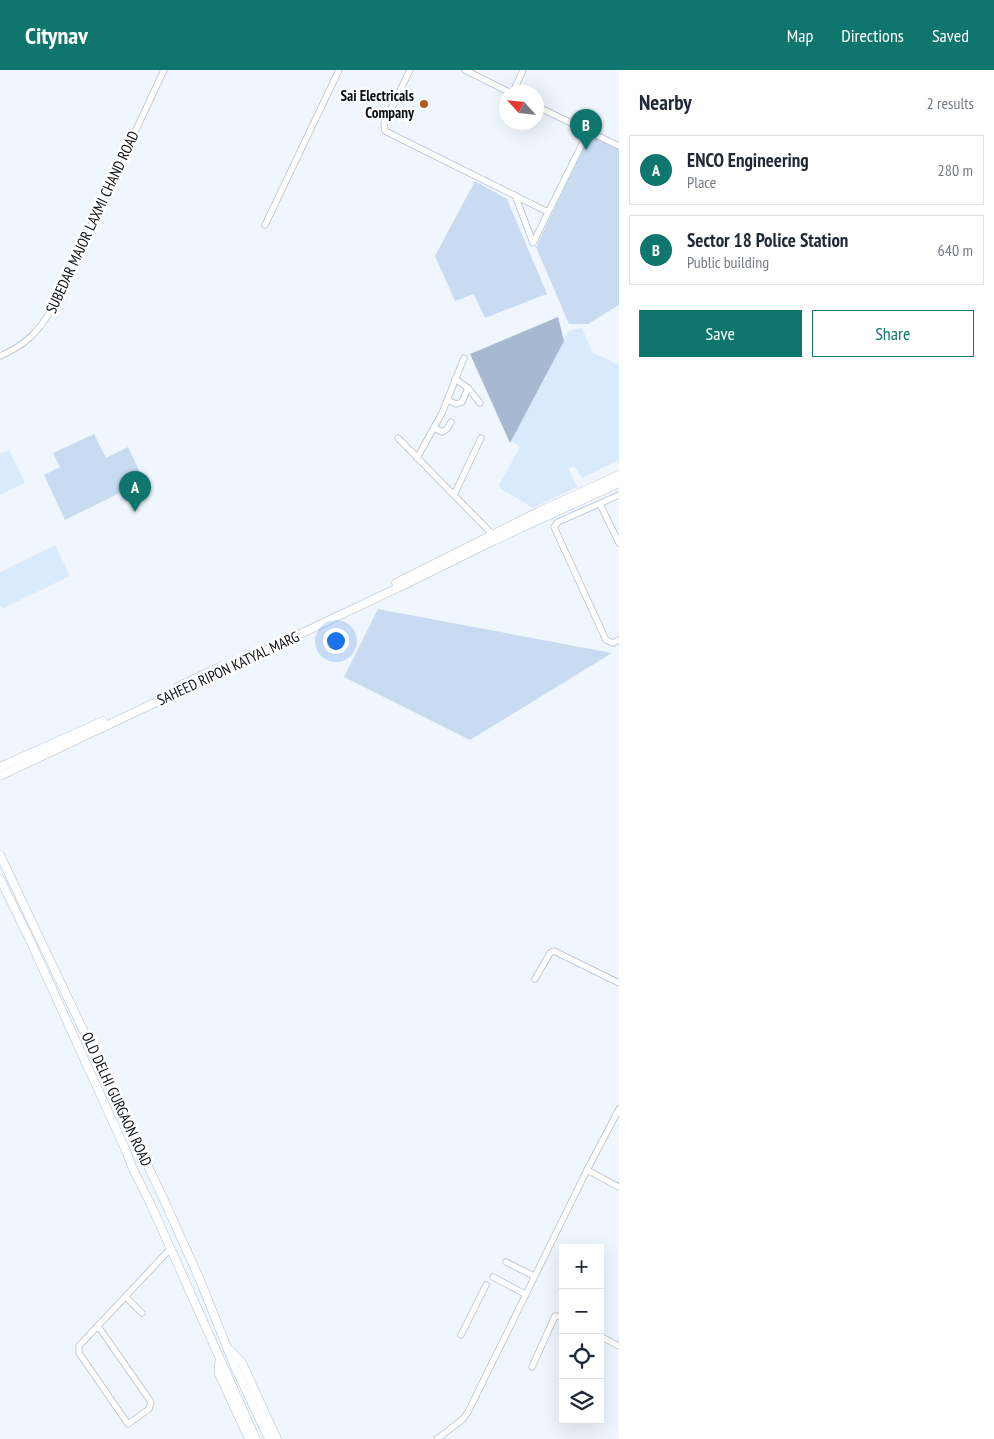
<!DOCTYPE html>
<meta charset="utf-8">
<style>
:root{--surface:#fff;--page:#f6f6f7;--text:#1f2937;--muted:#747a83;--line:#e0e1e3;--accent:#0f766e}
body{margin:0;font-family:"PT Sans Narrow",sans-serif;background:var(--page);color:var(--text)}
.controls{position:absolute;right:15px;bottom:15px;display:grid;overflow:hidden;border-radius:0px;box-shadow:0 5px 20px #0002}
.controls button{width:45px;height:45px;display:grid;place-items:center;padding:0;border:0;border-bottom:1px solid var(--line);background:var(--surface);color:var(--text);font:25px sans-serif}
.compass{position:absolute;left:499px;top:15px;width:45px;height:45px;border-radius:50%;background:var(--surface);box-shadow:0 5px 20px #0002;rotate:297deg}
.you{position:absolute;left:335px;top:570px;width:18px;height:18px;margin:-12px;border:4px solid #fff;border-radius:50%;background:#1a73e8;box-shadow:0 0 0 8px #1a73e833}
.badge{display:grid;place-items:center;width:32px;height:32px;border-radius:50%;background:var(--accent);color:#fff;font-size:16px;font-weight:700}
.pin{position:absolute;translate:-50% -41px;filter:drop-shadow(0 1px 2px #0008)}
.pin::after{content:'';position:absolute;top:26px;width:18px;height:15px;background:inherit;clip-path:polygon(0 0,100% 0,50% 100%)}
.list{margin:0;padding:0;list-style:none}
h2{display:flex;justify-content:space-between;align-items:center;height:65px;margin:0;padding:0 20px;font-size:21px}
h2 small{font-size:16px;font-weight:400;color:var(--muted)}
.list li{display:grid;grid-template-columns:32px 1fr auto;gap:15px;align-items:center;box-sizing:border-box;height:70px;margin:0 10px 10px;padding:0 10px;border:1px solid var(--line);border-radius:0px}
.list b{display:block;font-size:19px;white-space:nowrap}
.list p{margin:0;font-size:16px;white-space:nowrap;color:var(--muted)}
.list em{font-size:16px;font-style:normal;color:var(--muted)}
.actions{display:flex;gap:10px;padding:15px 20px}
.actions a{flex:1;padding:11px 0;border:1px solid var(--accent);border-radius:0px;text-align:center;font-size:18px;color:var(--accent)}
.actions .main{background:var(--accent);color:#fff}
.icon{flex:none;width:28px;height:28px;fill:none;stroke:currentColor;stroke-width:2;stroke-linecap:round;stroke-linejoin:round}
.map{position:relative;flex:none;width:619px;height:1369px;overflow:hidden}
header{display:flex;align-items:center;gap:30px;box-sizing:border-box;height:70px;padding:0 25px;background:var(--accent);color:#fff}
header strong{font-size:24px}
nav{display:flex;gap:28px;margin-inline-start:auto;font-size:18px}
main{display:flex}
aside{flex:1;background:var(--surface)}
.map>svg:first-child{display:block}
.built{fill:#daeafd}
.green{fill:#c8dbf1}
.water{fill:#a6b9d1}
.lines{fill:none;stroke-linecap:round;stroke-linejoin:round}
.street-casing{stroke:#b1bfd0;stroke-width:7}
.secondary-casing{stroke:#b1bfd0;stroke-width:9}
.street{stroke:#fff;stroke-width:5.5}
.secondary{stroke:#fff;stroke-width:8}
.poi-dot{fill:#b9551f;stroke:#fff;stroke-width:2}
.labels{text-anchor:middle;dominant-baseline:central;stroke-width:5;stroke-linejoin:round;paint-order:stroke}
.poi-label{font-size:15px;font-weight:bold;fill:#0c1016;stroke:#fff;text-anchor:end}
.street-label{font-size:15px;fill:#0c1016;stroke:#fff}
</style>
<header>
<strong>Citynav</strong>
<nav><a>Map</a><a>Directions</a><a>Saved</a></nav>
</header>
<main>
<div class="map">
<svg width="619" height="1369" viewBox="0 0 619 1369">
<rect width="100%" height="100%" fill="#f0f6fd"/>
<g class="built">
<polygon points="582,258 592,282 619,295 619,390 582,408 574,396 568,398 577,417 533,438 500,418 499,415 520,377 511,371 568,261"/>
<polygon points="9,380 25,413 0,425 0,384"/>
<polygon points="55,475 70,506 2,539 0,534 0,502"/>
</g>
<g class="green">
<polygon points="591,62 619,75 619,235 588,254 569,254 536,177"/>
<polygon points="475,111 507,129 547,224 485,248 474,224 455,231 435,186"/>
<polygon points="94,364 106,388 128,377 144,411 65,450 44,405 60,397 53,383"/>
<polygon points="378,539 612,583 470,670 344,607"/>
</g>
<polygon class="water" points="558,247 564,271 510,373 470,284"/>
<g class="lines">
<defs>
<g id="street">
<polyline points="410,0 384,54 385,61 548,142"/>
<polyline points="465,0 509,22"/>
<polyline points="513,22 523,0"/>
<polyline points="536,36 619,76"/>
<polyline points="515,125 533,173 589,60"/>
<polyline points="265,155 339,0"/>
<path d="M0,286C26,275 39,261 53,237L164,0"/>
<polyline points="455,309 468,318 480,333"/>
<polyline points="447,330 456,334 462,332 468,318"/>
<polyline points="434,358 442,362 447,359 451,352"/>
<polyline points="398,368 493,465"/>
<polyline points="417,388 442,343 464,288"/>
<polyline points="454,425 481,368"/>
<polyline points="619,425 558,452 554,457 606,570 613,573 619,570"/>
<polyline points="600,434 619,473"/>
<polyline points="535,909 550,883 554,881 619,913"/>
<polyline points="587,1100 619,1117"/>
<polyline points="506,1192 534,1206"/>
<polyline points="493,1207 525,1224"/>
<polyline points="126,1227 142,1243"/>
<polyline points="98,1256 151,1332 149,1339 128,1354 79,1283 79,1276 171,1178"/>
<polyline points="461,1265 486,1215"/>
<polyline points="600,1266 619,1276"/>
<polyline points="532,1297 555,1246 563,1247"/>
<polyline points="437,1369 463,1349 468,1342 587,1100 619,1039"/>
</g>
<g id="secondary">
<polyline points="396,513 540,441 619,405"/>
<polyline points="177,617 219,597"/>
<polyline points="0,697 103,651"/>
<polyline points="0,706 408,513 495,470 619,413"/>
<polyline points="0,785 164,1130 200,1210 234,1295 269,1369"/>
<polyline points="0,809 29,868 127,1083 132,1097 151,1135 256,1369"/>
<polyline points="231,1281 242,1293 277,1369"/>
<polyline points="219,1294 219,1304 249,1369"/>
</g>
</defs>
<use href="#street" class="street-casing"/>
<use href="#secondary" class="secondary-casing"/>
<use href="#street" class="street"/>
<use href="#secondary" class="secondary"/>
</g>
<circle class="poi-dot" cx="424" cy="34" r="5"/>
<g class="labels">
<g class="poi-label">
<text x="414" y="25">Sai Electricals<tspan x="414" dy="17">Company</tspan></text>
</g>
<g class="street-label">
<text transform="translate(92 152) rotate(-65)">SUBEDAR MAJOR LAXMI CHAND ROAD</text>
<text transform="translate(228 598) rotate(-25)">SAHEED RIPON KATYAL MARG</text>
<text transform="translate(117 1029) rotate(65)">OLD DELHI GURGAON ROAD</text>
</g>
</g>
</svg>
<div class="controls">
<button>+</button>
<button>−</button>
<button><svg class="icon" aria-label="locate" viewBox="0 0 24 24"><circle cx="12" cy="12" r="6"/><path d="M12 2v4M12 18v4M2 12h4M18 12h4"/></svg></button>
<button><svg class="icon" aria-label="layers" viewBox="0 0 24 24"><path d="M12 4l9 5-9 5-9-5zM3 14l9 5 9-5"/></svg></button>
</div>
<svg class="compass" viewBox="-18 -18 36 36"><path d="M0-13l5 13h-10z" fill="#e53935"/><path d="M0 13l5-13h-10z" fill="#747a83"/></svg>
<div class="you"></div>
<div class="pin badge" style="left:135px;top:442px">A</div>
<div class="pin badge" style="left:586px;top:80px">B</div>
</div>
<aside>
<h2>Nearby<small>2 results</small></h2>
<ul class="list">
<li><span class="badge">A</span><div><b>ENCO Engineering</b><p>Place</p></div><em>280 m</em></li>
<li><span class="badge">B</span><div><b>Sector 18 Police Station</b><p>Public building</p></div><em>640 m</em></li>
</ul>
<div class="actions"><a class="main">Save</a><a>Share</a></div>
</aside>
</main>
